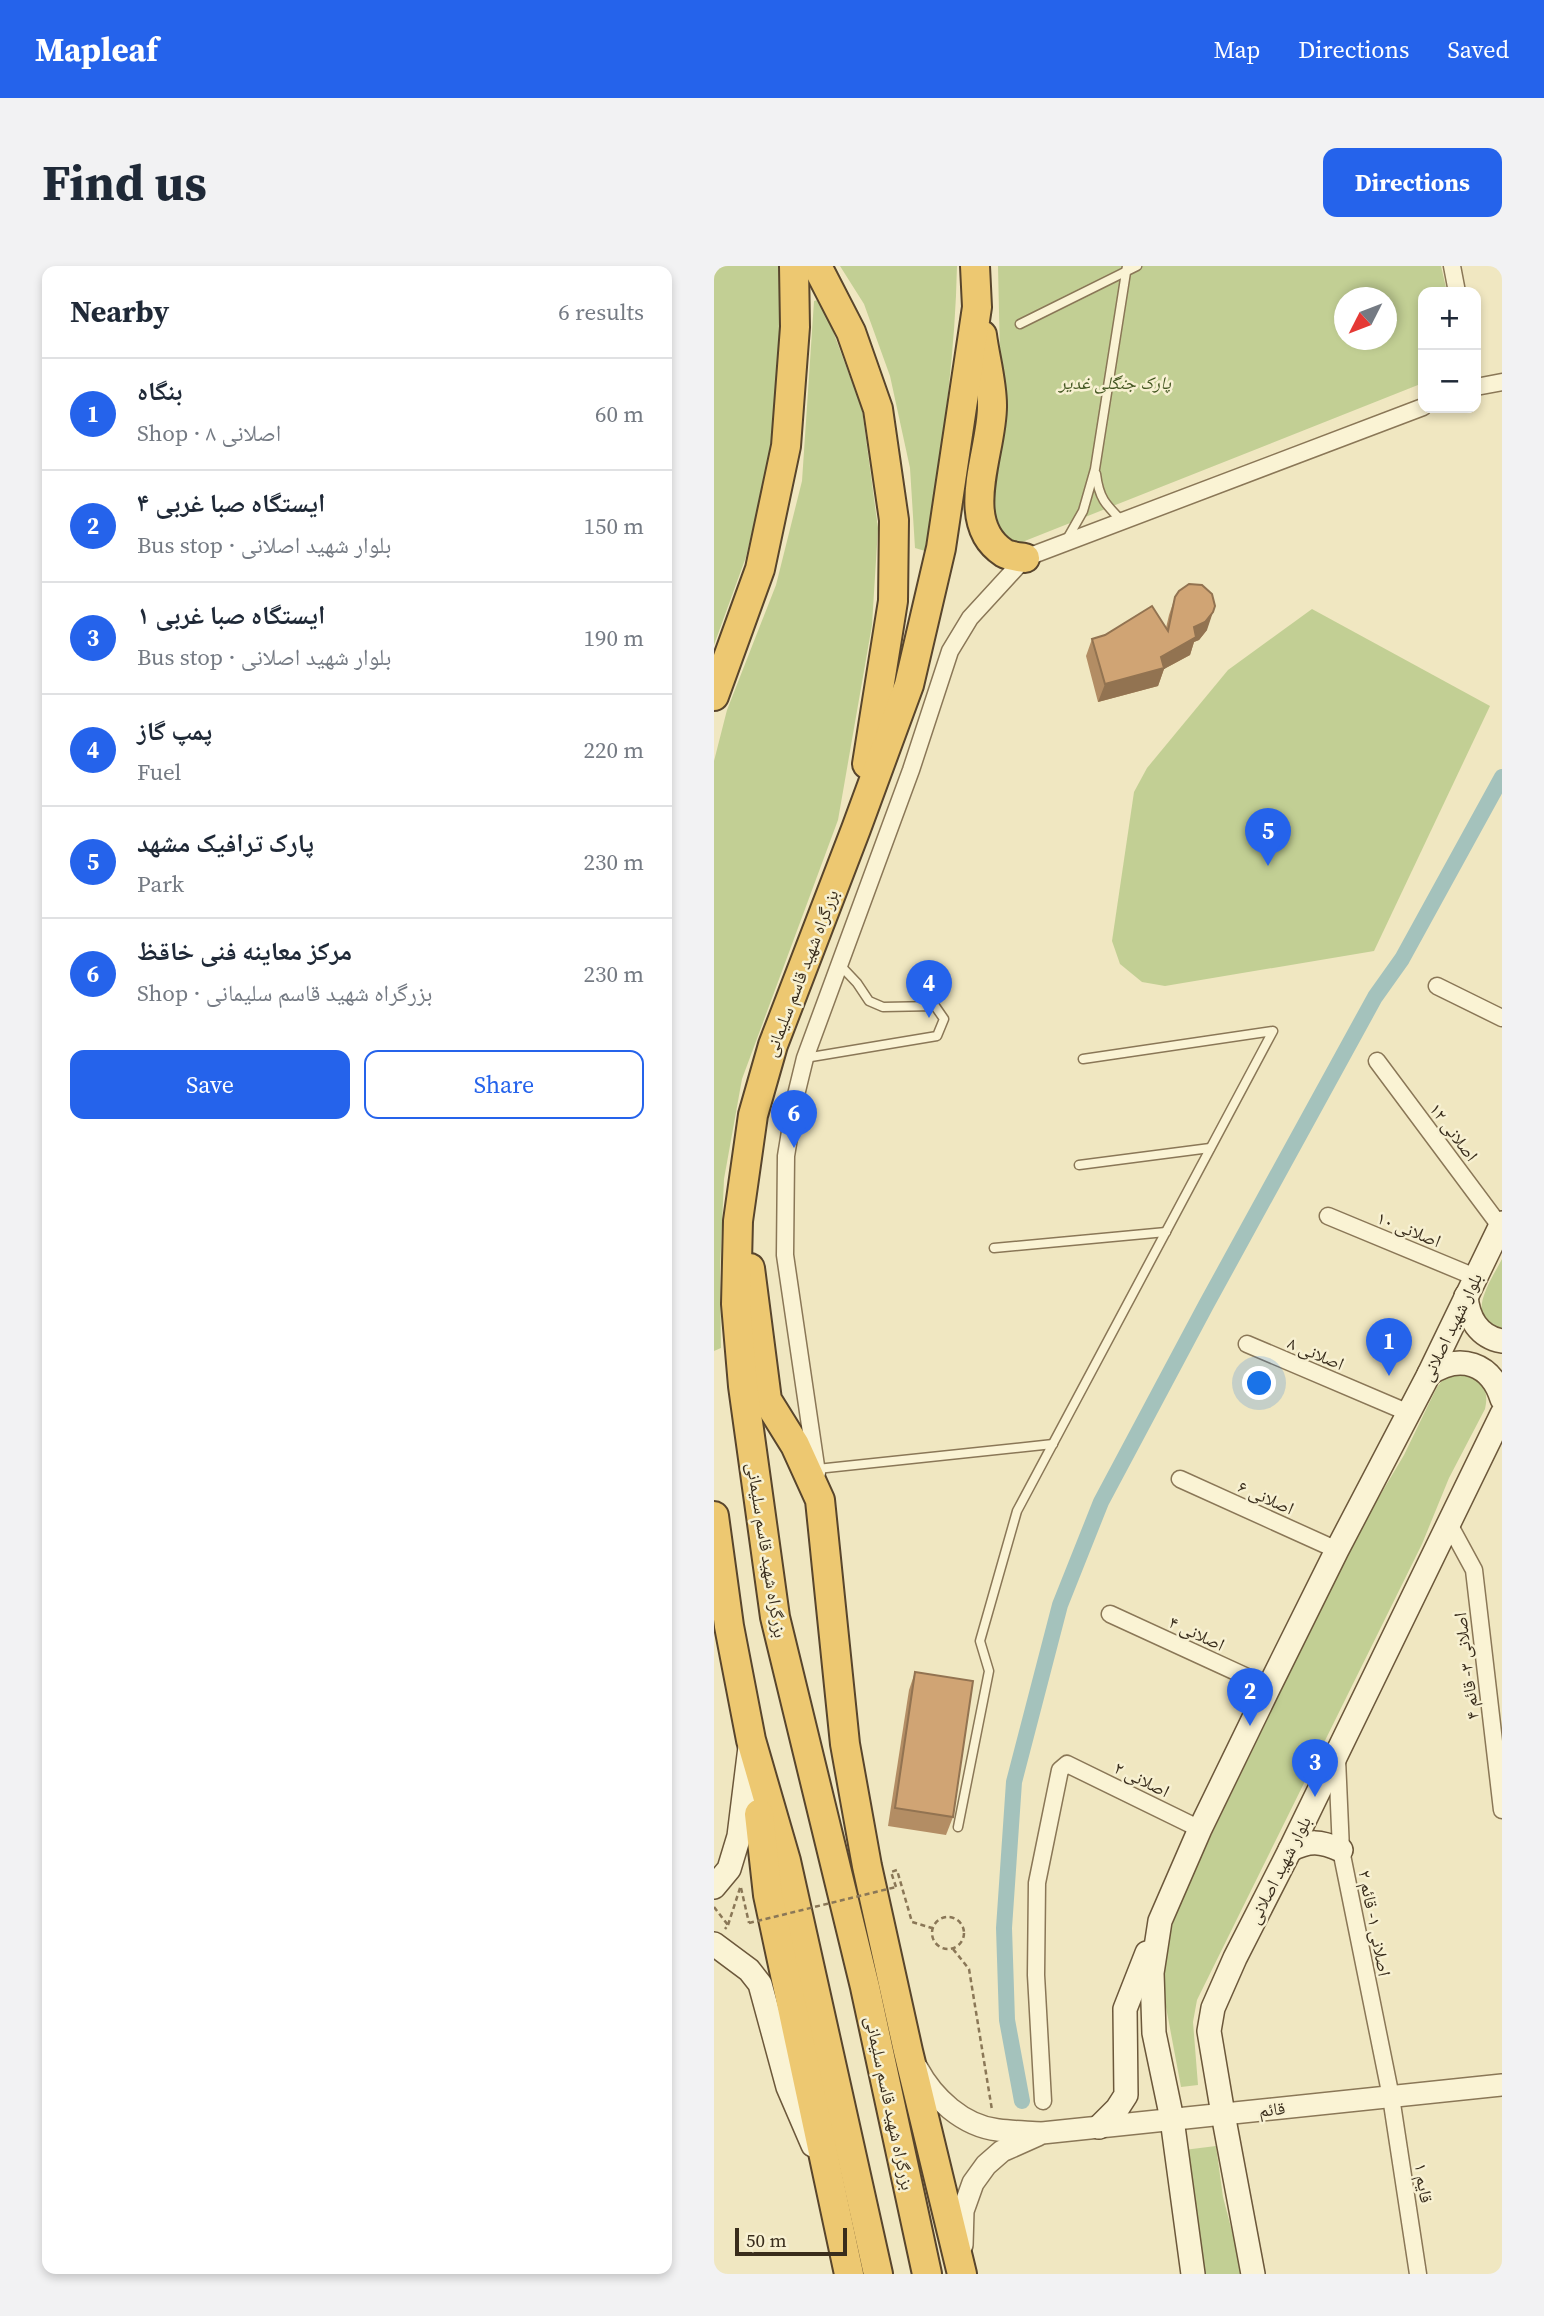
<!DOCTYPE html>
<meta charset="utf-8">
<style>
:root{--surface:#fff;--page:#f2f2f3;--text:#1f2937;--muted:#747a83;--line:#e0e1e3;--accent:#2563eb}
body{margin:0;font-family:"Source Serif 4","Noto Naskh Arabic",serif;background:var(--page);color:var(--text)}
.controls{position:absolute;right:21px;top:21px;display:grid;overflow:hidden;border-radius:14px;box-shadow:0 4px 10px #0003}
.controls button{width:63px;height:63px;display:grid;place-items:center;padding:0;border:0;border-bottom:2px solid var(--line);background:var(--surface);color:var(--text);font:35px sans-serif}
.compass{position:absolute;left:620px;top:21px;width:63px;height:63px;border-radius:50%;background:var(--surface);box-shadow:0 4px 10px #0003;rotate:228deg}
.scale{position:absolute;left:21px;bottom:18px;width:112px;box-sizing:border-box;padding-left:7px;border:4px solid #392d1c;border-top:0;font-size:19px;line-height:24px;white-space:nowrap;color:#392d1c;-webkit-text-stroke:5px #f7f0d1;paint-order:stroke}
.you{position:absolute;left:546px;top:1118px;width:24px;height:24px;margin:-18px;border:5px solid #fff;border-radius:50%;background:#1a73e8;box-shadow:0 0 0 10px #1a73e833}
.badge{display:grid;place-items:center;width:46px;height:46px;border-radius:50%;background:var(--accent);color:#fff;font-size:23px;font-weight:700}
.pin{position:absolute;translate:-50% -58px;filter:drop-shadow(0 2px 4px #0008)}
.pin::after{content:'';position:absolute;top:37px;width:24px;height:21px;background:inherit;clip-path:polygon(0 0,100% 0,50% 100%)}
.list{margin:0;padding:0;list-style:none}
h2{display:flex;justify-content:space-between;align-items:center;height:91px;margin:0;padding:0 28px;font-size:30px}
h2 small{font-size:23px;font-weight:400;color:var(--muted)}
.list li{display:grid;grid-template-columns:46px 1fr auto;gap:21px;align-items:center;box-sizing:border-box;height:112px;padding:0 28px;border-top:2px solid var(--line)}
.list b{display:block;font-size:26px;white-space:nowrap}
.list p{margin:0;font-size:23px;white-space:nowrap;color:var(--muted)}
.list em{font-size:23px;font-style:normal;color:var(--muted)}
.actions{display:flex;gap:14px;padding:21px 28px}
.actions a{flex:1;padding:16px 0;border:2px solid var(--accent);border-radius:14px;text-align:center;font-size:24px;color:var(--accent)}
.actions .main{background:var(--accent);color:#fff}
.map{position:relative;flex:none;width:788px;height:2008px;overflow:hidden;border-radius:14px}
header{display:flex;align-items:center;gap:42px;box-sizing:border-box;height:98px;padding:0 35px;background:var(--accent);color:#fff}
header strong{font-size:33px}
nav{display:flex;gap:38px;margin-inline-start:auto;font-size:24px}
.intro{display:flex;align-items:center;justify-content:space-between;box-sizing:border-box;height:168px;padding:0 42px}
h1{margin:0;font-size:49px}
.button{padding:18px 32px;border-radius:14px;background:var(--accent);color:#fff;font-size:24px;font-weight:700}
main{display:flex;gap:42px;padding:0 42px}
aside{flex:1;background:var(--surface);border-radius:14px;box-shadow:0 4px 10px #0003}
.map>svg:first-child{display:block}
.green{fill:#c2cf94;fill-rule:evenodd}
.lines{fill:none;stroke-linecap:round;stroke-linejoin:round}
.canal{stroke:#a4c2bc;stroke-width:16}
.service-casing{stroke:#8a7757;stroke-width:11}
.minor-casing{stroke:#8a7757;stroke-width:19}
.tertiary-casing{stroke:#8a7757;stroke-width:24}
.secondary-casing{stroke:#6c583b;stroke-width:26}
.trunk-casing{stroke:#58452c;stroke-width:32}
.path{stroke:#8a7757;stroke-width:2.5;stroke-dasharray:5 3.5;stroke-linecap:butt}
.service{stroke:#faf3d4;stroke-width:8}
.minor{stroke:#faf3d4;stroke-width:16}
.tertiary{stroke:#faf3d4;stroke-width:21}
.secondary{stroke:#faf3d4;stroke-width:23}
.trunk{stroke:#edc871;stroke-width:28}
.path-bridge{stroke:#8a7757;stroke-width:2.5;stroke-dasharray:5 3.5;stroke-linecap:butt}
.wall{fill:#b38d64}
.shaded-wall{fill:#927351}
.building{fill:#d0a474;stroke:#927351;stroke-width:2}
.labels{text-anchor:middle;dominant-baseline:central;stroke-width:5;stroke-linejoin:round;paint-order:stroke}
.park-label{font-size:18px;font-style:italic;fill:#445722;stroke:#f7f0d1}
.street-label{font-size:18px;fill:#392d1c;stroke:#f7f0d1}
</style>
<header>
<strong>Mapleaf</strong>
<nav><a>Map</a><a>Directions</a><a>Saved</a></nav>
</header>
<div class="intro"><h1>Find us</h1><a class="button">Directions</a></div>
<main>
<aside>
<h2>Nearby<small>6 results</small></h2>
<ul class="list">
<li><span class="badge">1</span><div><b>بنگاه</b><p>Shop · اصلانی ۸</p></div><em>60 m</em></li>
<li><span class="badge">2</span><div><b>ایستگاه صبا غربی ۴</b><p>Bus stop · بلوار شهید اصلانی</p></div><em>150 m</em></li>
<li><span class="badge">3</span><div><b>ایستگاه صبا غربی ۱</b><p>Bus stop · بلوار شهید اصلانی</p></div><em>190 m</em></li>
<li><span class="badge">4</span><div><b>پمپ گاز</b><p>Fuel</p></div><em>220 m</em></li>
<li><span class="badge">5</span><div><b>پارک ترافیک مشهد</b><p>Park</p></div><em>230 m</em></li>
<li><span class="badge">6</span><div><b>مرکز معاینه فنی خاقظ</b><p>Shop · بزرگراه شهید قاسم سلیمانی</p></div><em>230 m</em></li>
</ul>
<div class="actions"><a class="main">Save</a><a>Share</a></div>
</aside>
<div class="map">
<svg width="788" height="2008" viewBox="0 0 788 2008">
<rect width="100%" height="100%" fill="#f0e7c1"/>
<g class="green">
<polygon points="0,0 66,0 68,60 60,174 32,291 0,379"/>
<path d="M126,0H243C241,96 227,190 211,285L201,282L196,202L176,110L150,38Z"/>
<path d="M284,0H727L733,26H709V117L298,280L273,248L287,136ZM631,32H673V74H631Z"/>
<polygon points="107,33 148,143 164,262 158,359 124,554 28,813 10,913 6,1003 7,1082 0,1085 0,495 13,444 62,319 88,215 100,35"/>
<polygon points="598,343 776,440 660,685 451,720 428,716 406,698 398,675 420,526 433,502 514,404"/>
<path d="M788,993V1067C784,1064 776,1061 773,1057C757,1041 780,1009 788,993Z"/>
<path d="M744,1106C766,1109 776,1121 771,1143L735,1212L708,1278L483,1734L479,1756L484,1819L467,1821L449,1725L452,1676L475,1615L643,1268L690,1189L723,1121L732,1110Z"/>
<polygon points="502,1880 509,1931 529,2008 487,2008 470,1884"/>
</g>
<g class="lines">
<polyline class="canal" points="308,1835 293,1754 290,1662 300,1516 346,1339 387,1236 492,1039 661,731 688,693 788,511"/>
<defs>
<g id="service">
<polyline points="306,58 423,0"/>
<path d="M382,208C385,232 391,238 408,255"/>
<polyline points="352,275 369,245 381,203 413,0"/>
<polyline points="91,792 223,770 230,753 221,740 169,741 155,735 143,717 125,698"/>
<polyline points="365,899 496,882"/>
<polyline points="280,982 452,966"/>
<polyline points="103,1203 339,1178"/>
<polyline points="244,1561 275,1405 266,1375 303,1245 559,765 369,793"/>
</g>
<g id="minor">
<polyline points="738,0 743,26"/>
<polyline points="762,121 788,116"/>
<polyline points="723,720 788,752"/>
<polyline points="663,795 786,960"/>
<polyline points="614,950 761,1011"/>
<polyline points="533,1078 695,1147"/>
<polyline points="103,1207 71,989 72,890 82,829 91,792 197,504 236,385 256,352 311,292 709,141"/>
<polyline points="466,1213 623,1284"/>
<polyline points="735,1258 760,1304 788,1544"/>
<polyline points="396,1348 555,1421"/>
<polyline points="623,1493 627,1584 677,1831 704,2008"/>
<polyline points="329,1835 322,1709 323,1617 346,1504 353,1498 486,1563"/>
</g>
<g id="tertiary">
<path d="M203,1802C219,1832 249,1860 284,1864C298,1866 313,1866 328,1867L788,1819"/>
<polyline points="248,1979 249,1945 259,1917 272,1899 288,1885 324,1869"/>
</g>
<g id="secondary">
<path d="M752,1030C754,1052 765,1071 788,1075"/>
<path d="M715,1108C746,1087 777,1097 788,1133"/>
<path d="M576,1584C596,1574 606,1575 627,1584"/>
<polyline points="0,1621 15,1603 25,1570 36,1481"/>
<polyline points="0,1678 35,1704 46,1718 74,1821 99,1879"/>
<polyline points="385,1861 403,1843 412,1829 411,1743 433,1687"/>
<polyline points="479,2008 458,1853 440,1767 438,1707 446,1655 486,1563 555,1421 623,1284 715,1108 788,957"/>
<polyline points="539,2008 509,1848 495,1765 499,1742 521,1692 576,1584 788,1148"/>
</g>
<g id="trunk">
<polyline points="103,0 137,66 164,143 180,254 179,335 153,498"/>
<path d="M268,69C271,92 278,116 278,139C279,184 242,256 290,287C295,290 304,291 311,292"/>
<polyline points="0,430 46,303 72,180 81,61 80,0"/>
<polyline points="36,1002 53,1134 81,1179 106,1234 131,1478 153,1600 194,1785 248,2008"/>
<polyline points="0,1250 15,1360 37,1474 72,1595 164,2008"/>
<polyline points="45,1548 54,1629 135,2008"/>
<polyline points="213,2008 151,1721 61,1351 29,1120 22,1038 24,955 39,849 59,779 142,563 195,419 227,282 263,41 261,0"/>
</g>
</defs>
<use href="#service" class="service-casing"/>
<use href="#minor" class="minor-casing"/>
<use href="#tertiary" class="tertiary-casing"/>
<use href="#secondary" class="secondary-casing"/>
<use href="#trunk" class="trunk-casing"/>
<g class="path">
<polyline points="182,1621 177,1606 183,1604 198,1656 218,1662"/>
<polyline points="27,1622 35,1657"/>
<polyline points="0,1641 14,1659 11,1663"/>
<circle cx="234" cy="1667" r="16"/>
<polyline points="14,1659 27,1619"/>
<polyline points="239,1683 255,1703 278,1844"/>
</g>
<use href="#service" class="service"/>
<use href="#minor" class="minor"/>
<use href="#tertiary" class="tertiary"/>
<use href="#secondary" class="secondary"/>
<use href="#trunk" class="trunk"/>
<polyline class="path-bridge" points="35,1657 182,1621"/>
</g>
<g class="wall">
<polygon points="461,331 493,364 485,374 480,376 476,389 450,403 444,420 384,436 372,390 378,373 391,369 452,362 455,349"/>
<polygon points="201,1406 239,1551 232,1569 174,1560 195,1424"/>
</g>
<polygon class="shaded-wall" points="499,346 493,364 485,374 480,376 476,389 450,403 444,420 384,436 391,418 447,391 480,361"/>
<g class="building">
<polygon points="475,318 488,319 498,328 501,340 499,346 491,356 480,361 482,371 447,391 450,402 391,418 378,373 391,369 438,340 454,365 461,331 465,325"/>
<polygon points="201,1406 259,1415 239,1551 181,1542"/>
</g>
<g class="labels">
<g class="park-label">
<text x="401" y="116">پارک جنگلی غدیر</text>
</g>
<g class="street-label">
<text transform="translate(87 707) rotate(-69)">بزرگراه شهید قاسم سلیمانی</text>
<text transform="translate(740 866) rotate(53)">اصلانی ۱۲</text>
<text transform="translate(695 963) rotate(22)">اصلانی ۱۰</text>
<text transform="translate(737 1061) rotate(-64)">بلوار شهید اصلانی</text>
<text transform="translate(602 1087) rotate(23)">اصلانی ۸</text>
<text transform="translate(552 1231) rotate(24)">اصلانی ۶</text>
<text transform="translate(53 1284) rotate(81)">بزرگراه شهید قاسم سلیمانی</text>
<text transform="translate(483 1367) rotate(25)">اصلانی ۴</text>
<text transform="translate(752 1400) rotate(-97)">اصلانی ۳- قائم ۴</text>
<text transform="translate(428 1513) rotate(26)">اصلانی ۲</text>
<text transform="translate(565 1604) rotate(-63)">بلوار شهید اصلانی</text>
<text transform="translate(661 1657) rotate(79)">اصلانی ۱- قائم ۲</text>
<text transform="translate(176 1837) rotate(78)">بزرگراه شهید قاسم سلیمانی</text>
<text transform="translate(558 1843) rotate(-6)">قائم</text>
<text transform="translate(710 1917) rotate(81)">قایم ۱</text>
</g>
</g>
</svg>
<div class="controls">
<button>+</button>
<button>−</button>
</div>
<svg class="compass" viewBox="-18 -18 36 36"><path d="M0-13l5 13h-10z" fill="#e53935"/><path d="M0 13l5-13h-10z" fill="#747a83"/></svg>
<div class="scale">50 m</div>
<div class="you"></div>
<div class="pin badge" style="left:675px;top:1110px">1</div>
<div class="pin badge" style="left:536px;top:1460px">2</div>
<div class="pin badge" style="left:601px;top:1531px">3</div>
<div class="pin badge" style="left:215px;top:752px">4</div>
<div class="pin badge" style="left:554px;top:600px">5</div>
<div class="pin badge" style="left:80px;top:882px">6</div>
</div>
</main>
